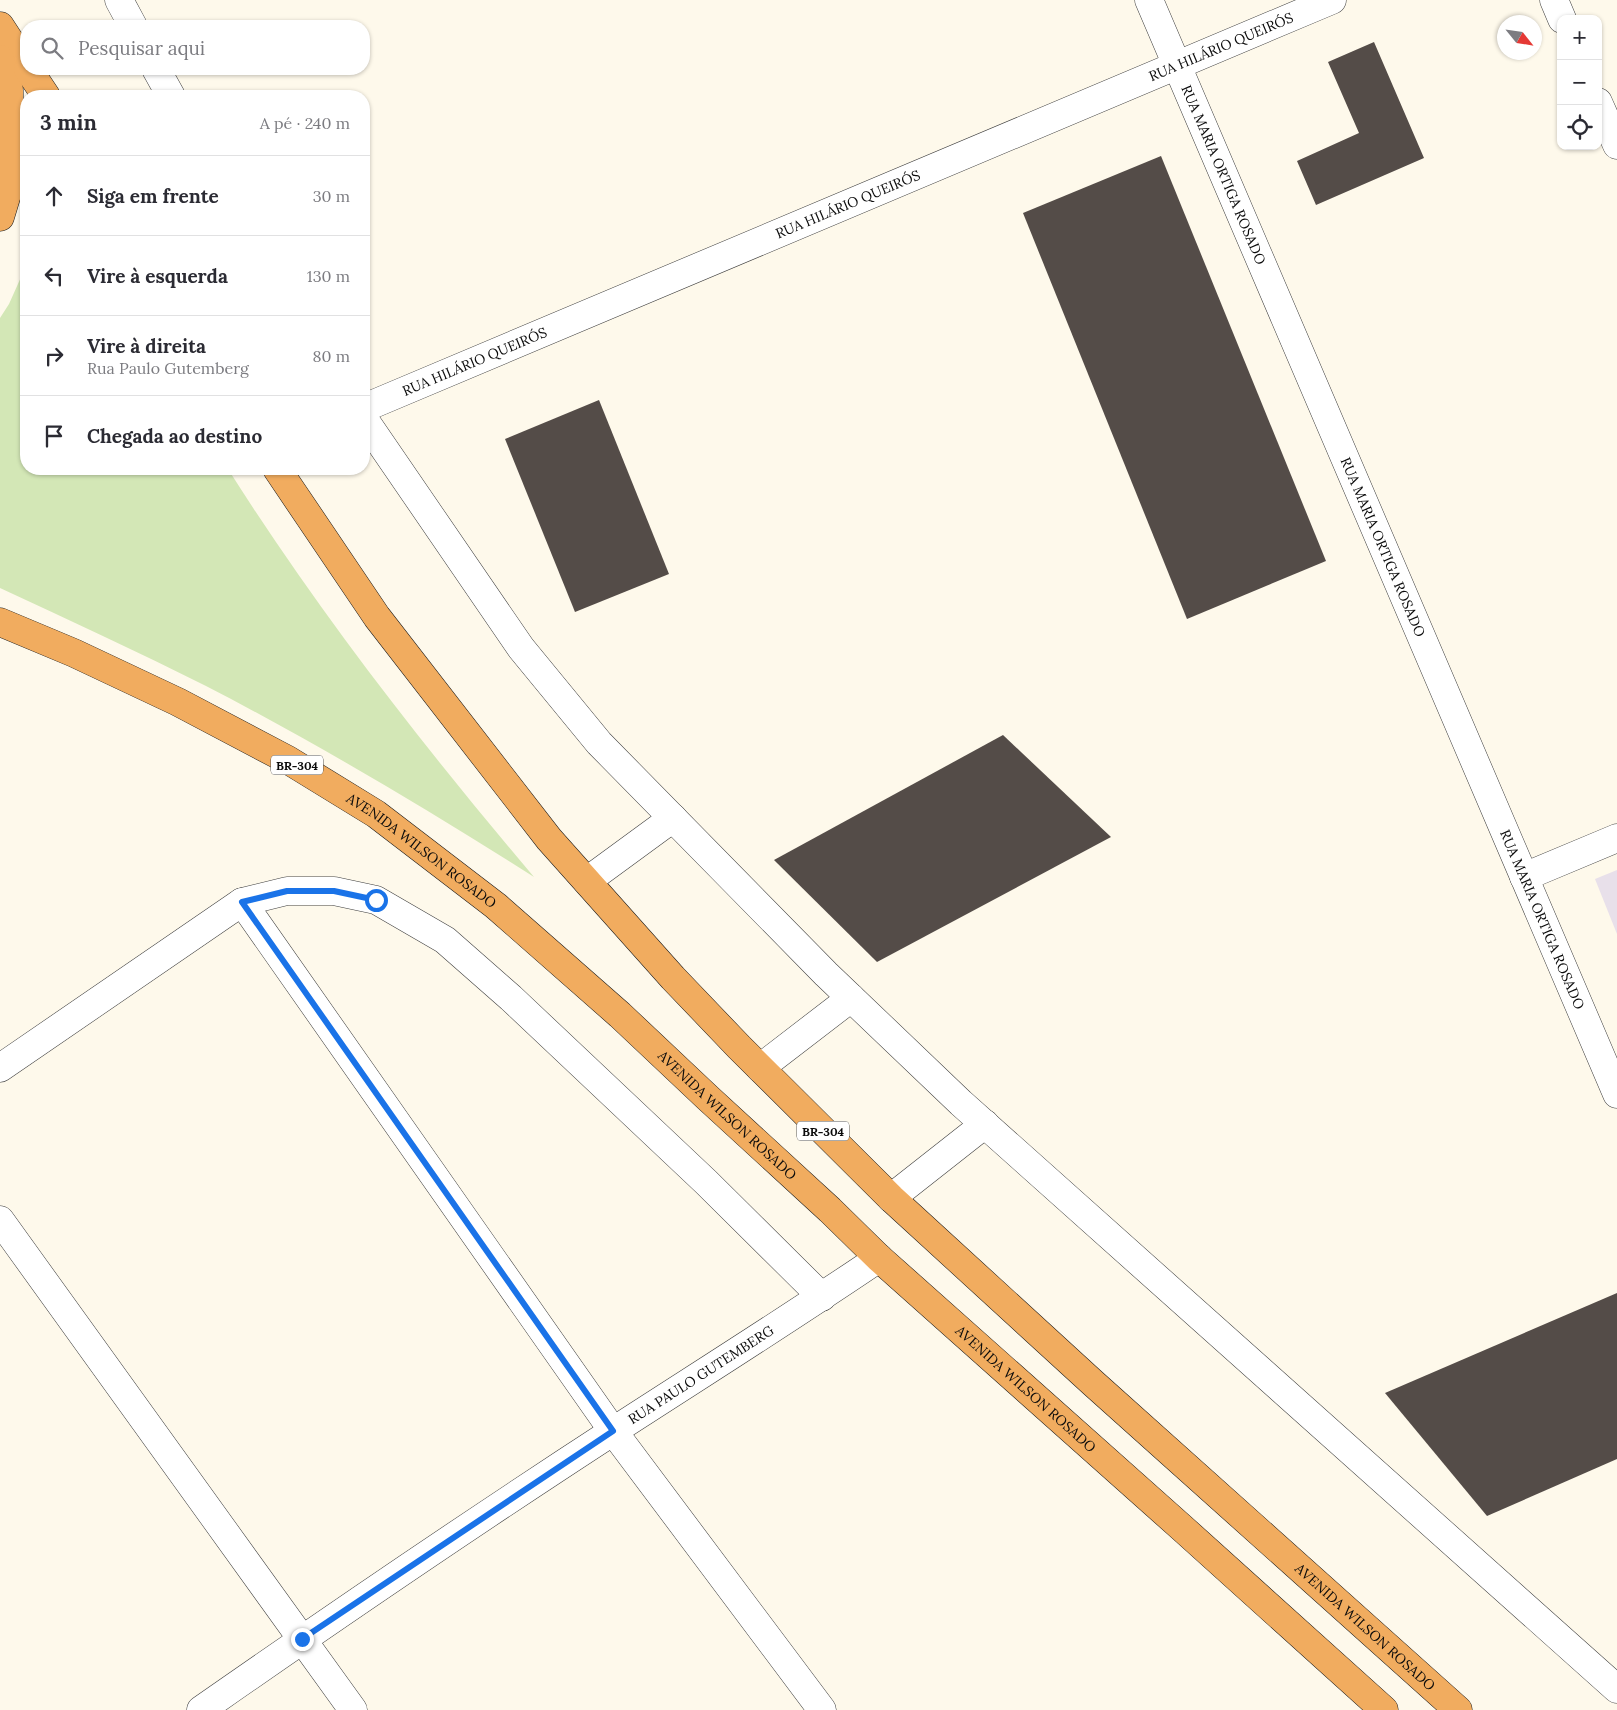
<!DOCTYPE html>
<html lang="pt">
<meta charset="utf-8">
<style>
:root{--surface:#fff;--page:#f2f2f3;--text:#2b2b33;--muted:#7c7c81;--line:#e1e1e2}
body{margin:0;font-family:Lora,serif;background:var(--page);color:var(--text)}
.controls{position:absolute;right:15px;top:15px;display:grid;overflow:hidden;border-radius:10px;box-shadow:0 1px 4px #0004}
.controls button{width:45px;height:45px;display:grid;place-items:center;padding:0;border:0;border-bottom:1px solid var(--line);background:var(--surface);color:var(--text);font:25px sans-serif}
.compass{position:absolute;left:1497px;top:15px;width:45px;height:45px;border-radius:50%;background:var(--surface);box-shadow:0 1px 4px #0004;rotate:120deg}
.stop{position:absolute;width:15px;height:15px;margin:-11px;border:4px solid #1a73e8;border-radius:50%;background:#fff}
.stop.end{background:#1a73e8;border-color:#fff;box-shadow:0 1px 5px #0008}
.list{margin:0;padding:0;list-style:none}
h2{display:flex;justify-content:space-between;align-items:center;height:65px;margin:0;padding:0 20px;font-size:21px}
h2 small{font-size:16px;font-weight:400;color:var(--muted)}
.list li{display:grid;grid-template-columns:32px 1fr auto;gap:15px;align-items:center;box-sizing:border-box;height:80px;padding:0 20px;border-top:1px solid var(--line)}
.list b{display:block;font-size:19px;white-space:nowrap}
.list p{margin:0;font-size:16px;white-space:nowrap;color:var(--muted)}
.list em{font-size:16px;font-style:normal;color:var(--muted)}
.icon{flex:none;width:28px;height:28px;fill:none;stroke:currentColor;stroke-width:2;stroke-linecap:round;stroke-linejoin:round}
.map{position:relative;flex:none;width:1617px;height:1710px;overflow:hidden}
.search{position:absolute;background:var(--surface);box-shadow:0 1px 4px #0004;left:20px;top:20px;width:350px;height:55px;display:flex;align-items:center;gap:12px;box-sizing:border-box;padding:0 18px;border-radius:20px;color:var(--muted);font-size:19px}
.panel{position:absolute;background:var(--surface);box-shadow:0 1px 4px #0004;left:20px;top:90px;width:350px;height:385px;border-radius:20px}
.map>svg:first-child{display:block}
.industrial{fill:#e8e0ea}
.green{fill:#d3e7b6}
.building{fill:#544c48}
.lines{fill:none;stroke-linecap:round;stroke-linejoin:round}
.minor-casing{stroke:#3e3e3e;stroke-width:29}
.trunk-casing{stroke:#1c1c1c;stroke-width:29}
.minor{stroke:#fff;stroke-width:28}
.trunk{stroke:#f1ac5f;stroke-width:28}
.route{stroke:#1a73e8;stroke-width:6}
.labels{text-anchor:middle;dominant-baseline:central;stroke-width:5;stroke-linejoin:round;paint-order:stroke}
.shield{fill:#fff;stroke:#545454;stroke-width:1}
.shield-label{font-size:12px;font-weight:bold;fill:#0b0b0b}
.street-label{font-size:14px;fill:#0b0b0b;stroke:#fff}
</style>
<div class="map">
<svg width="1617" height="1710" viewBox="0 0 1617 1710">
<rect width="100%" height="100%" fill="#fef9eb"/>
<polygon class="industrial" points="1617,870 1617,934 1595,879"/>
<path class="green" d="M26,266V469H228C319,613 424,747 534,877C427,809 318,744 206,686C138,652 69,620 0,588V318L9,304Z"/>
<g class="building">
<polygon points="1374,42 1424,158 1316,205 1297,161 1359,133 1328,62"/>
<polygon points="1161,156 1326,561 1187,619 1023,213"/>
<polygon points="599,400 669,574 575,612 505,439"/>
<polygon points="1003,735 1111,837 877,962 774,860"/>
<polygon points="1617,1293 1617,1459 1487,1516 1385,1393"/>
</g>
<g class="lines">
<defs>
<g id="minor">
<polyline points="119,0 133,26"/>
<path id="s1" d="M1149,0L1617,1094"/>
<polyline points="1554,0 1562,19"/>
<polyline points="156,69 171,96"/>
<polyline points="1598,102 1617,145"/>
<path id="s2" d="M364,408L1332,0"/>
<polyline points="364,419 521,648 599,743 826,974 961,1103 1617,1689"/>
<polyline points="1524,877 1617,838"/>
<polyline points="587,881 673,818"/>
<polyline points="242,902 613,1431 822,1710"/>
<polyline points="0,1068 242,902 287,891 334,891 376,900 445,940 511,998 706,1182 822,1297"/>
<polyline points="760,1068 851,998"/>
<polyline points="891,1198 985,1124"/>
<polyline points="0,1220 353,1710"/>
<path id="s3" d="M201,1710C337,1615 475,1521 615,1430C703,1373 792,1317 879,1258"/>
</g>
<g id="trunk">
<polyline points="0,26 26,66"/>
<polyline points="0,59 9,90 10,184 0,217"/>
<polyline points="28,69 46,96"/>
<path id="s4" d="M277,469L377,617L549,839L673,978L739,1047L891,1198L1093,1383L1458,1710"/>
<path id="s5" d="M0,622L74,653L178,702L288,760L376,814L496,906L620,1015L708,1098L830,1210L879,1258L1181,1527L1384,1710"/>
</g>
</defs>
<use href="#minor" class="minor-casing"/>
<use href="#trunk" class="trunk-casing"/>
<use href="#minor" class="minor"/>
<use href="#trunk" class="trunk"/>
</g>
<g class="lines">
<polyline class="route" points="302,1639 613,1431 242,902 287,891 334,891 376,900"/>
</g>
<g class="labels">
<g class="shield">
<rect x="271" y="755.5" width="52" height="19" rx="4"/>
<rect x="797" y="1121.5" width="52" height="19" rx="4"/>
</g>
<g class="shield-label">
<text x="297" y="765">BR-304</text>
<text x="823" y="1131">BR-304</text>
</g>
<g class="street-label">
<text stroke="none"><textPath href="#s2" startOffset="930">RUA HILÁRIO QUEIRÓS</textPath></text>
<text stroke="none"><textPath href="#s1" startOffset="190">RUA MARIA ORTIGA ROSADO</textPath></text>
<text stroke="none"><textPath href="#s2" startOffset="525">RUA HILÁRIO QUEIRÓS</textPath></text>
<text stroke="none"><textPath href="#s2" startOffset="120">RUA HILÁRIO QUEIRÓS</textPath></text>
<text stroke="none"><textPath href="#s1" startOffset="595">RUA MARIA ORTIGA ROSADO</textPath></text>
<text stroke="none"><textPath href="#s5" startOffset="481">AVENIDA WILSON ROSADO</textPath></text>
<text stroke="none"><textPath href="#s1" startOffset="1000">RUA MARIA ORTIGA ROSADO</textPath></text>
<text stroke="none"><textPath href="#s5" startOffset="886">AVENIDA WILSON ROSADO</textPath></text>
<text stroke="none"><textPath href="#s3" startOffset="602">RUA PAULO GUTEMBERG</textPath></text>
<text stroke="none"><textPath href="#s5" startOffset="1291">AVENIDA WILSON ROSADO</textPath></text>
<text stroke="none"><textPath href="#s4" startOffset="1595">AVENIDA WILSON ROSADO</textPath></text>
</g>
</g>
</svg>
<div class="controls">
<button>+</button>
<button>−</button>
<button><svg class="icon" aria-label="locate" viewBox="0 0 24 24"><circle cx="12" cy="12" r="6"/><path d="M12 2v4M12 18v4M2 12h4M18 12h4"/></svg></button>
</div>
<svg class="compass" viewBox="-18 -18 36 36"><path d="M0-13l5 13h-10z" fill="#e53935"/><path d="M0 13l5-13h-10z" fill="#7c7c81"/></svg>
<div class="stop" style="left:376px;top:900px"></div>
<div class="stop end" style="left:302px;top:1639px"></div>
<div class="search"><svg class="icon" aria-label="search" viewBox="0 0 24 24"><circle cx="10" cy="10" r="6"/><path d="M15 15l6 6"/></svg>Pesquisar aqui</div>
<section class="panel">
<h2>3 min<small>A pé · 240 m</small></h2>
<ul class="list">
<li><svg class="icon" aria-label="ahead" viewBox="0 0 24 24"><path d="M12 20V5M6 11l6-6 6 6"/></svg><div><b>Siga em frente</b></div><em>30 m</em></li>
<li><svg class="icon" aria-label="left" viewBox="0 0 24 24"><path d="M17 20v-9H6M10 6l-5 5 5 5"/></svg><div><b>Vire à esquerda</b></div><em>130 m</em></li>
<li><svg class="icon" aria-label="right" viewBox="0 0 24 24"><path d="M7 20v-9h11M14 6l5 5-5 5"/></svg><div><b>Vire à direita</b><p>Rua Paulo Gutemberg</p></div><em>80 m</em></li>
<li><svg class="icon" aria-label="arrive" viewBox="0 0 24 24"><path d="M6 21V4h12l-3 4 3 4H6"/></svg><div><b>Chegada ao destino</b></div></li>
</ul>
</section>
</div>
